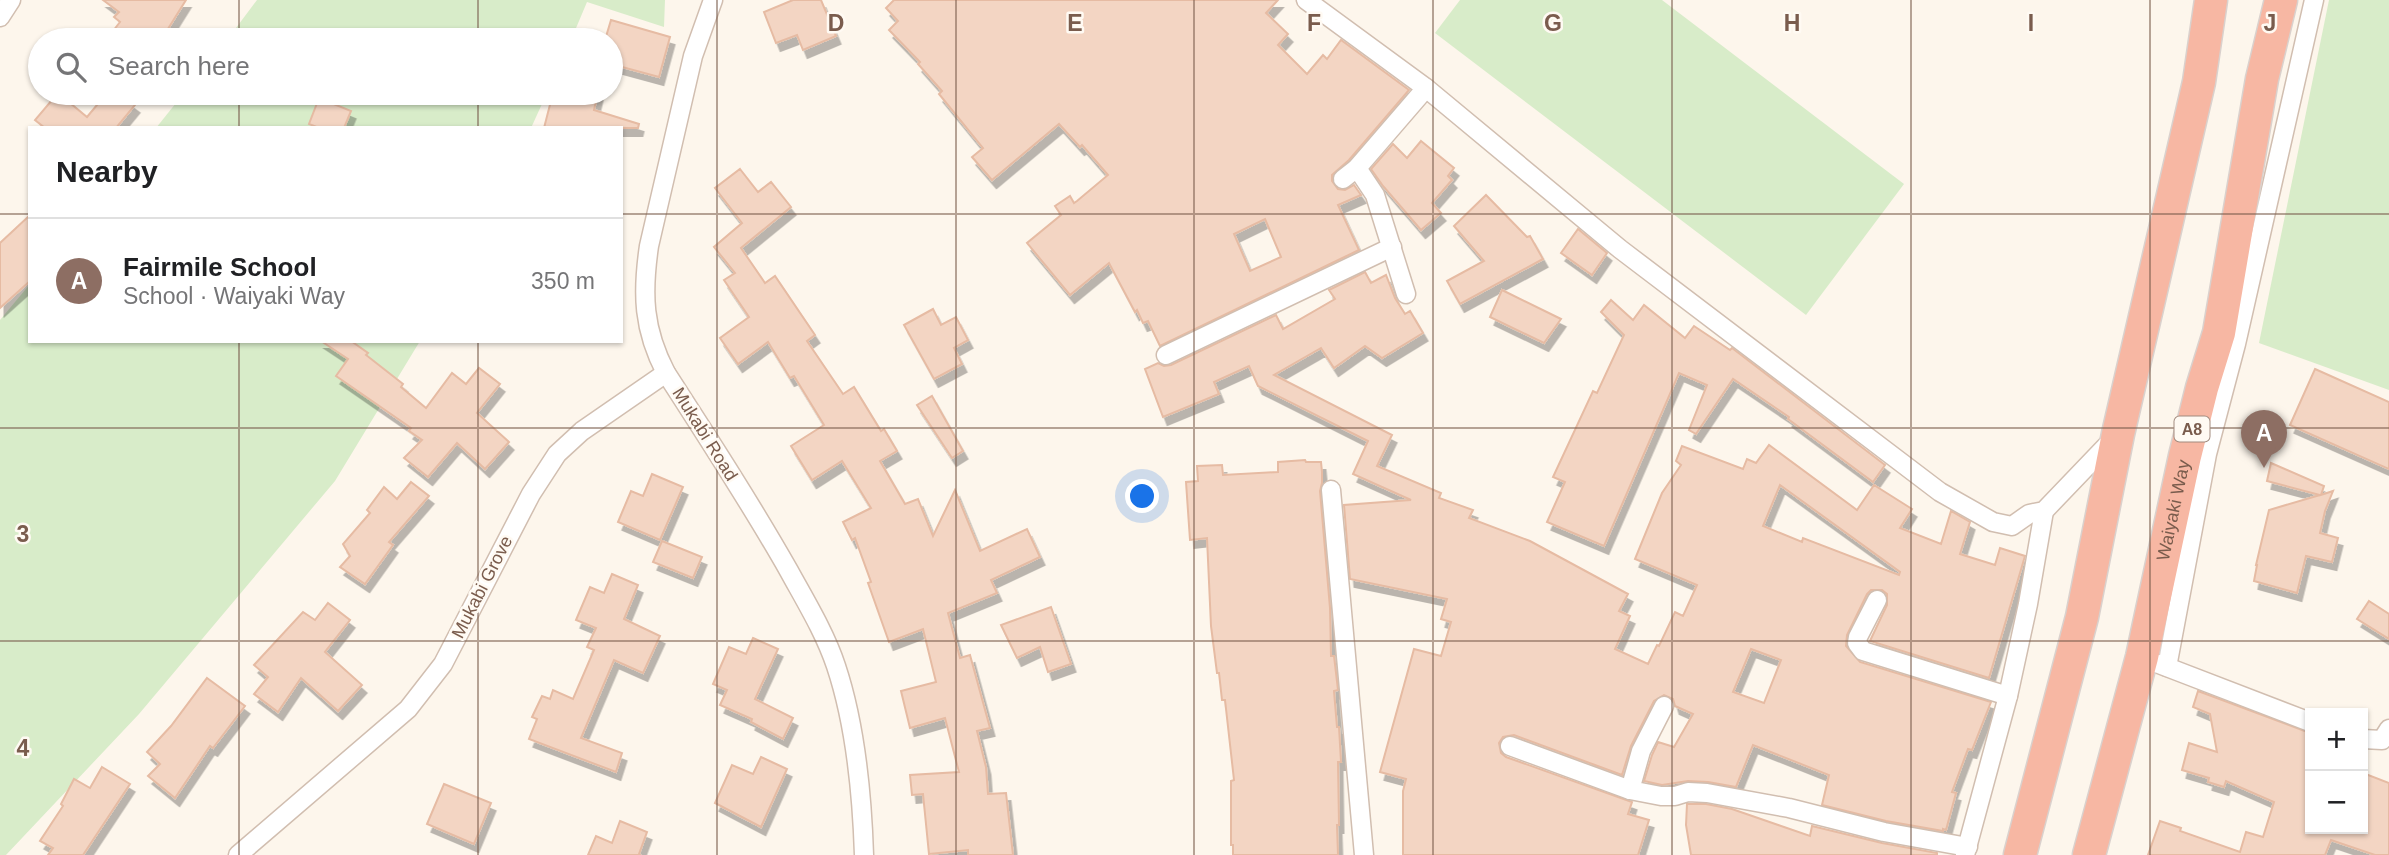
<!DOCTYPE html>
<meta charset="utf-8">
<style>
:root{--surface:#fff;--page:#f6f6f6;--text:#202124;--muted:#757577;--line:#e0e0e0;--accent:#1a73e8}
body{margin:0;font-family:Helvetica,sans-serif;background:var(--page);color:var(--text)}
.controls{position:absolute;right:21px;bottom:21px;display:grid;overflow:hidden;border-radius:0px;box-shadow:0 2px 5px #0004}
.controls button{width:63px;height:63px;display:grid;place-items:center;padding:0;border:0;border-bottom:2px solid var(--line);background:var(--surface);color:var(--text);font:35px sans-serif}
.you{position:absolute;left:1143px;top:497px;width:24px;height:24px;margin:-18px;border:5px solid #fff;border-radius:50%;background:#1a73e8;box-shadow:0 0 0 10px #1a73e833}
.badge{display:grid;place-items:center;width:46px;height:46px;border-radius:50%;background:var(--accent);color:#fff;font-size:23px;font-weight:700}
.pin{position:absolute;translate:-50% -58px;filter:drop-shadow(0 2px 4px #0008)}
.pin::after{content:'';position:absolute;top:37px;width:24px;height:21px;background:inherit;clip-path:polygon(0 0,100% 0,50% 100%)}
.list{margin:0;padding:0;list-style:none}
h2{display:flex;justify-content:space-between;align-items:center;height:91px;margin:0;padding:0 28px;font-size:30px}
h2 small{font-size:23px;font-weight:400;color:var(--muted)}
.list li{display:grid;grid-template-columns:46px 1fr auto;gap:21px;align-items:center;box-sizing:border-box;height:126px;padding:0 28px;border-top:2px solid var(--line)}
.list b{display:block;font-size:26px;white-space:nowrap}
.list p{margin:0;font-size:23px;white-space:nowrap;color:var(--muted)}
.list em{font-size:23px;font-style:normal;color:var(--muted)}
.icon{flex:none;width:38px;height:38px;fill:none;stroke:currentColor;stroke-width:2;stroke-linecap:round;stroke-linejoin:round}
.map{position:relative;flex:none;width:2389px;height:855px;overflow:hidden}
.search{position:absolute;background:var(--surface);box-shadow:0 2px 5px #0004;left:28px;top:28px;width:595px;height:77px;display:flex;align-items:center;gap:18px;box-sizing:border-box;padding:0 24px;border-radius:38px;color:var(--muted);font-size:26px}
.panel{position:absolute;background:var(--surface);box-shadow:0 2px 5px #0004;left:28px;top:126px;width:595px;height:217px;border-radius:0px}
.map>svg:first-child{display:block}
.green{fill:#d8ecc9}
.building{fill:#f3d5c3;stroke:#e6bba3;stroke-width:2;fill-rule:evenodd;filter:url(#shadow)}
.lines{fill:none;stroke-linecap:round;stroke-linejoin:round}
.street-casing{stroke:#d1beb0;stroke-width:21}
.highway-casing{stroke:#dad1cd;stroke-width:35}
.street{stroke:#fff;stroke-width:18}
.highway{stroke:#f7b7a3;stroke-width:32}
.grid{fill:none;stroke:#7a5c4d;stroke-width:2;stroke-opacity:0.55}
.labels{text-anchor:middle;dominant-baseline:central;stroke-width:5;stroke-linejoin:round;paint-order:stroke}
.shield{fill:#fffaf3;stroke:#a28b7f;stroke-width:2}
.shield-label{font-size:16px;font-weight:bold;fill:#7a5c4d}
.street-label{font-size:18px;fill:#7a5c4d;stroke:#fffaf3}
.grid-label{font-size:23px;text-anchor:middle;font-weight:bold;fill:#7a5c4d;stroke:#fffaf3;stroke-width:5;stroke-linejoin:round;paint-order:stroke}
</style>
<div class="map">
<svg width="2389" height="855" viewBox="0 0 2389 855">
<defs>
<filter id="shadow"><feDropShadow dx="4.5" dy="8" stdDeviation="0" flood-color="#0004"/></filter>
</defs>
<rect width="100%" height="100%" fill="#fdf6ec"/>
<g class="green">
<polygon points="257,0 665,0 664,27 587,2 571,40 227,40"/>
<polygon points="1460,0 1662,0 1904,184 1806,315 1435,33"/>
<polygon points="2329,0 2389,0 2389,390 2259,343"/>
<polygon points="184,93 547,93 531,128 156,128"/>
<polygon points="30,284 30,341 420,341 335,481 139,714 6,855 0,855 0,320"/>
</g>
<g class="building">
<polygon points="103,0 186,0 161,40 106,40 120,22 114,17 119,12"/>
<polygon points="793,0 821,0 836,36 803,50 797,35 776,43 764,12"/>
<path d="M894,0H1278L1266,13L1288,34L1278,45L1307,74L1323,55L1327,59L1341,40L1409,90L1349,160L1332,175V181L1338,189L1345,190L1354,185L1361,195L1338,205L1359,250L1160,346L1148,321L1143,323L1137,310L1135,312L1109,263L1070,295L1027,243L1061,215L1055,206L1070,196L1074,203L1077,201L1108,175L1082,145L1080,147L1059,124L992,180L972,157L983,148L939,94L942,91L918,64L920,62L889,30L898,21L886,8ZM1265,219L1281,257L1250,271L1234,234Z"/>
<polygon points="611,20 670,37 659,77 611,64 611,40 605,40"/>
<polygon points="58,93 87,117 107,93 119,93 135,105 116,128 45,128 35,120"/>
<polygon points="553,93 598,93 594,110 639,124 638,128 544,128"/>
<polygon points="319,98 351,111 344,128 319,128 309,124"/>
<polygon points="1421,141 1454,168 1448,176 1452,180 1432,203 1441,213 1421,230 1383,186 1371,169 1393,144 1407,158"/>
<polygon points="740,169 758,192 771,182 791,207 741,248 765,283 775,276 815,335 807,341 843,394 854,387 881,431 884,429 897,451 880,461 905,504 918,499 933,536 955,490 980,551 1027,529 1040,557 991,580 997,593 948,613 960,658 970,655 990,728 977,731 986,767 988,794 1006,793 1013,855 968,855 968,850 929,854 923,794 912,795 910,775 959,772 945,718 910,728 901,691 936,682 923,629 889,642 868,583 871,582 855,538 852,540 843,522 871,508 842,461 812,480 791,446 824,425 794,376 790,378 768,342 738,364 720,338 749,317 724,280 735,273 714,247 742,223 715,188"/>
<polygon points="1486,195 1527,237 1530,236 1543,259 1460,304 1447,281 1484,261 1454,226"/>
<polygon points="30,215 30,281 0,308 0,243"/>
<polygon points="1578,229 1607,253 1592,275 1561,253"/>
<path d="M1365,272L1371,283L1386,275L1395,298L1405,314L1410,311L1423,333L1382,358L1365,346L1334,368L1321,348L1274,375L1392,435L1377,466L1441,493L1439,498L1473,510L1469,518L1530,541L1628,594L1619,611L1630,616L1615,649L1648,664L1657,645L1659,646L1675,612L1683,616L1697,585L1635,559L1662,493L1681,465L1676,461L1682,446L1743,469L1747,459L1756,463L1769,445L1857,510L1874,485L1912,509L1900,528L1941,544L1951,511L1970,522L1960,554L1995,565L2000,548L2025,556L1989,678L1870,641L1887,605V594L1882,590H1871L1867,594L1847,635L1846,646L1860,662L1991,702L1972,750L1968,749L1952,792L1956,793L1946,830L1943,829V831L1886,821L1822,805L1829,775L1753,745L1736,787L1708,782L1688,781L1662,785L1644,781L1652,755L1658,742L1674,747L1693,714L1675,706L1673,699L1664,695L1654,701L1631,746L1622,775L1514,735L1503,737L1499,743L1501,753L1506,757L1632,802L1628,814L1649,820L1638,855H1403V791L1406,779L1380,772L1414,649L1441,656L1451,622L1441,619L1447,599L1350,579L1344,505L1411,500L1353,474L1368,441L1258,386L1249,366L1214,382L1219,394L1163,417L1145,369L1158,363L1164,366L1171,365L1276,315L1283,329L1335,299L1329,290ZM1780,485L1900,572L1899,575L1803,538L1802,542L1763,526ZM1751,649L1781,660L1764,703L1733,692Z"/>
<polygon points="1502,290 1561,319 1544,343 1490,317"/>
<polygon points="1611,300 1633,320 1644,305 1685,338 1694,326 1730,350 1732,348 1885,465 1873,482 1788,419 1789,417 1733,379 1696,434 1689,430 1707,385 1679,373 1604,546 1547,522 1565,482 1553,477 1593,391 1597,393 1624,335 1601,312"/>
<polygon points="933,309 941,325 956,317 968,340 954,348 962,364 934,379 904,325"/>
<polygon points="321,341 351,341 368,353 366,355 403,384 401,387 426,408 452,373 466,384 479,368 500,384 477,413 509,442 485,469 457,443 428,477 404,458 422,440 409,431 411,428 336,376 348,359"/>
<polygon points="2315,369 2389,402 2389,469 2290,425"/>
<polygon points="932,396 963,451 952,458 917,405"/>
<polygon points="1305,460 1306,462 1321,462 1322,472 1322,483 1320,491 1330,608 1331,656 1334,656 1338,690 1334,691 1337,727 1339,727 1341,762 1338,762 1339,825 1337,825 1338,855 1233,855 1233,845 1231,845 1231,781 1234,780 1225,700 1222,700 1219,673 1217,673 1211,626 1207,538 1190,540 1186,482 1198,481 1197,466 1222,465 1223,475 1278,472 1278,462"/>
<polygon points="2271,463 2324,486 2321,495 2333,491 2325,511 2320,533 2338,538 2332,562 2306,556 2297,593 2254,581 2257,565 2256,565 2269,510 2320,495 2267,481"/>
<polygon points="652,474 683,487 660,540 618,522 631,491 643,496"/>
<polygon points="411,482 429,496 389,542 393,545 365,584 340,567 350,556 343,544 370,513 367,510 384,487 397,499"/>
<polygon points="662,541 702,557 693,578 653,562"/>
<polygon points="612,574 638,585 624,619 660,636 643,673 614,660 581,738 622,753 616,772 529,739 537,719 532,717 542,696 550,699 553,690 573,699 594,650 587,647 596,628 576,620 590,587 604,593"/>
<polygon points="2369,601 2389,614 2389,639 2357,619"/>
<polygon points="328,603 350,620 325,652 362,685 338,711 301,678 278,712 254,694 268,677 254,665 303,612 315,620"/>
<polygon points="1051,607 1071,664 1048,672 1040,647 1017,658 1001,625"/>
<polygon points="753,638 778,649 755,699 793,718 783,739 751,722 752,719 720,705 727,690 713,684 729,647 746,654"/>
<polygon points="207,678 245,706 213,748 210,746 175,798 148,776 160,764 147,752 171,726"/>
<polygon points="2198,691 2310,733 2310,829 2363,829 2363,773 2389,783 2389,855 2375,855 2331,840 2325,855 2148,855 2160,821 2181,828 2180,831 2240,852 2246,832 2263,837 2274,802 2226,781 2224,787 2208,782 2209,778 2182,770 2189,743 2217,752 2210,714 2193,707"/>
<polygon points="761,757 787,769 761,827 715,803 732,765 753,774"/>
<polygon points="102,767 130,784 83,855 48,855 53,848 40,841 63,806 61,804 74,779 90,788"/>
<polygon points="444,784 491,803 474,844 427,824"/>
<polygon points="1687,804 1706,804 1732,809 1810,836 1812,826 1882,843 1937,853 1937,855 1691,855 1686,825"/>
<polygon points="620,821 647,832 639,854 640,855 588,855 596,836 612,843"/>
</g>
<g class="lines">
<defs>
<g id="street">
<path d="M713,0L693,56L649,246C642,294 643,329 666,373C708,438 751,504 789,571C806,602 825,633 836,666C856,726 862,793 864,855"/>
<polyline points="1306,0 1426,88 1620,249 1940,492 1993,522 2012,526 2029,514 2044,511 2113,439"/>
<polyline points="0,17 11,0"/>
<polyline points="1357,168 1375,195 1406,294"/>
<polyline points="1343,179 1357,168 1426,88"/>
<polyline points="1166,355 1392,247"/>
<polyline points="1331,490 1364,855"/>
<polyline points="1877,600 1858,637 1857,643 1863,651 2008,696"/>
<polyline points="2159,664 2310,722"/>
<polyline points="2167,667 2207,454 2236,344 2314,0"/>
<polyline points="1664,706 1641,751 1630,790 1661,796 1675,796 1688,792 1707,793 1789,808 1884,832 1968,847"/>
<polyline points="2363,739 2382,740 2389,729"/>
<polyline points="1510,746 1630,790"/>
<polyline points="238,855 408,709 443,664 531,494 557,454 582,431 666,373"/>
<polyline points="1965,855 2008,696 2028,604 2044,511"/>
</g>
<g id="highway">
<polyline points="2020,855 2082,617 2118,434 2199,82 2211,0"/>
<path id="s1" d="M2089,855L2142,657L2185,456L2202,388L2219,333L2262,79L2281,0"/>
</g>
</defs>
<use href="#street" class="street-casing"/>
<use href="#highway" class="highway-casing"/>
<use href="#street" class="street"/>
<use href="#highway" class="highway"/>
</g>
<path class="grid" d="M239,0V40M478,0V40M717,0V855M956,0V855M1194,0V855M1433,0V855M1672,0V855M1911,0V855M2150,0V855M239,93V128M478,93V128M0,214H30M621,214H2389M239,341V855M478,341V855M0,428H2389M0,641H2389"/>
<g class="labels">
<rect class="shield" x="2174.5" y="416.5" width="35" height="25" rx="5"/>
<g class="shield-label">
<text x="2192" y="429">A8</text>
</g>
<g class="street-label">
<text transform="translate(705 434) rotate(58)">Mukabi Road</text>
<text stroke="none"><textPath href="#s1" startOffset="355">Waiyaki Way</textPath></text>
<text transform="translate(482 587) rotate(-63)">Mukabi Grove</text>
</g>
</g>
<g class="grid-label">
<text x="836" y="31">D</text>
<text x="1075" y="31">E</text>
<text x="1314" y="31">F</text>
<text x="1553" y="31">G</text>
<text x="1792" y="31">H</text>
<text x="2031" y="31">I</text>
<text x="2270" y="31">J</text>
<text x="23" y="542">3</text>
<text x="23" y="756">4</text>
</g>
</svg>
<div class="controls">
<button>+</button>
<button>−</button>
</div>
<div class="you"></div>
<div class="pin badge" style="left:2264px;top:468px;background:#8d6e63">A</div>
<div class="search"><svg class="icon" aria-label="search" viewBox="0 0 24 24"><circle cx="10" cy="10" r="6"/><path d="M15 15l6 6"/></svg>Search here</div>
<section class="panel">
<h2>Nearby<small></small></h2>
<ul class="list">
<li><span class="badge" style="background:#8d6e63">A</span><div><b>Fairmile School</b><p>School · Waiyaki Way</p></div><em>350 m</em></li>
</ul>
</section>
</div>
